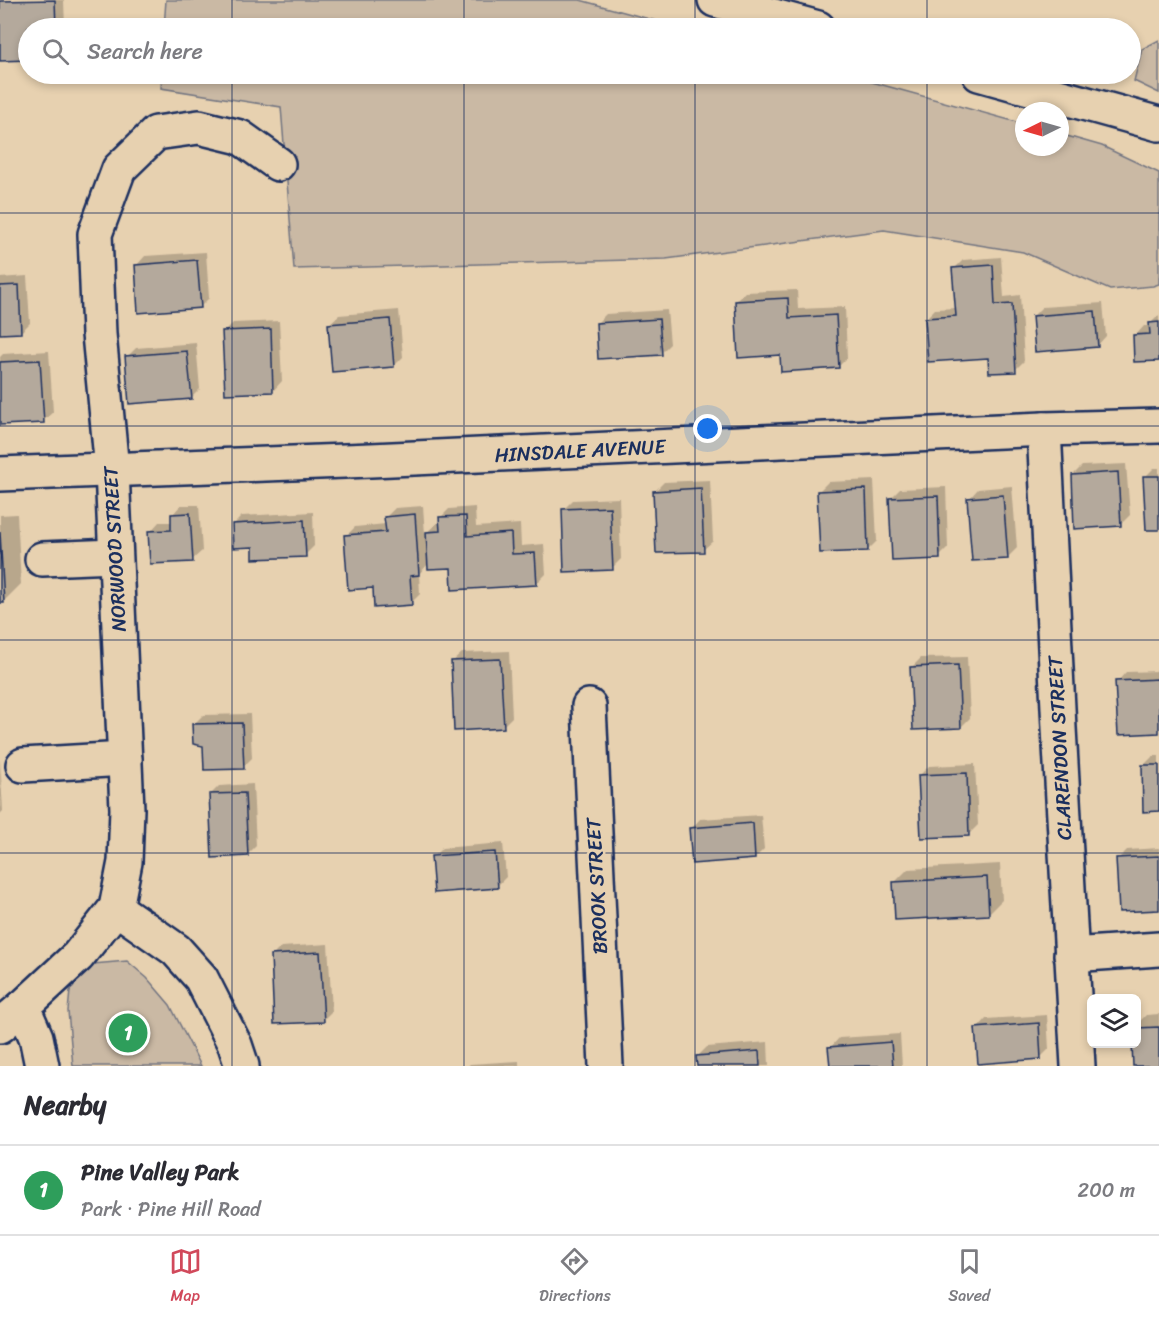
<!DOCTYPE html>
<meta charset="utf-8">
<style>
:root{--surface:#fff;--page:#f2f2f3;--text:#2b2b33;--muted:#7c7c81;--line:#e1e1e2;--accent:#d1495b}
body{margin:0;font-family:Sriracha,sans-serif;background:var(--page);color:var(--text)}
.controls{position:absolute;right:18px;bottom:18px;display:grid;overflow:hidden;border-radius:9px;box-shadow:0 3px 9px #0003}
.controls button{width:54px;height:54px;display:grid;place-items:center;padding:0;border:0;border-bottom:2px solid var(--line);background:var(--surface);color:var(--text);font:30px sans-serif}
.compass{position:absolute;left:1015px;top:102px;width:54px;height:54px;border-radius:50%;background:var(--surface);box-shadow:0 3px 9px #0003;rotate:265deg}
.you{position:absolute;left:708px;top:429px;width:21px;height:21px;margin:-15px;border:4px solid #fff;border-radius:50%;background:#1a73e8;box-shadow:0 0 0 9px #1a73e833}
.badge{display:grid;place-items:center;width:39px;height:39px;border-radius:50%;background:var(--accent);color:#fff;font-size:20px;font-weight:700}
.pin{position:absolute;translate:-50% -50%;border:3px solid #fff;box-shadow:0 2px 6px #0006}
.list{margin:0;padding:0;list-style:none}
h2{display:flex;justify-content:space-between;align-items:center;height:78px;margin:0;padding:0 24px;font-size:26px}
h2 small{font-size:20px;font-weight:400;color:var(--muted)}
.list li{display:grid;grid-template-columns:39px 1fr auto;gap:18px;align-items:center;box-sizing:border-box;height:90px;padding:0 24px;border-top:2px solid var(--line)}
.list b{display:block;font-size:22px;white-space:nowrap}
.list p{margin:0;font-size:20px;white-space:nowrap;color:var(--muted)}
.list em{font-size:20px;font-style:normal;color:var(--muted)}
.icon{flex:none;width:33px;height:33px;fill:none;stroke:currentColor;stroke-width:2;stroke-linecap:round;stroke-linejoin:round}
.map{position:relative;flex:none;width:1159px;height:1066px;overflow:hidden}
.search{position:absolute;background:var(--surface);box-shadow:0 3px 9px #0003;left:18px;right:18px;top:18px;height:66px;display:flex;align-items:center;gap:15px;box-sizing:border-box;padding:0 21px;border-radius:33px;color:var(--muted);font-size:22px}
.sheet{height:168px;background:var(--surface)}
nav{display:flex;justify-content:space-around;align-items:center;box-sizing:border-box;height:84px;border-top:2px solid var(--line);background:var(--surface);font-size:16px;color:var(--muted)}
nav a{display:grid;justify-items:center;gap:3px}
nav .on{color:var(--accent)}
.map>svg:first-child{display:block}
.green{fill:#cab9a4;stroke:#727481;stroke-width:1.5}
.shadow{fill:#0003}
.building{fill:#b4a99c;stroke:#1b2f5e;stroke-width:1.5}
.lines{fill:none;stroke-linecap:round;stroke-linejoin:round}
.minor-casing{stroke:#1b2f5e;stroke-width:38}
.highway-casing{stroke:#1b2f5e;stroke-width:38}
.minor{stroke:#e7d1b0;stroke-width:33}
.highway{stroke:#e7d1b0;stroke-width:33}
.grid{fill:none;stroke:#1b2f5e;stroke-width:1.5;stroke-opacity:0.55}
.labels{text-anchor:middle;dominant-baseline:central;stroke-width:5;stroke-linejoin:round;paint-order:stroke}
.street-label{font-size:20px;fill:#1b2f5e;stroke:#e7d1b0}
</style>
<div class="map">
<svg width="1159" height="1066" viewBox="0 0 1159 1066">
<rect width="100%" height="100%" fill="#e7d1b0"/>
<filter id="ink" filterUnits="userSpaceOnUse"><feTurbulence type="fractalNoise" baseFrequency=".0167" numOctaves="2"/><feDisplacementMap in="SourceGraphic" scale="12" xChannelSelector="R" yChannelSelector="G"/><feConvolveMatrix kernelMatrix="1 2 1 2 8 2 1 2 1" color-interpolation-filters="sRGB"/></filter>
<g filter="url(#ink)">
<g class="green">
<polygon points="166,0 580,0 682,28 164,28"/>
<polygon points="1159,40 1159,93 1134,81 1142,49"/>
<polygon points="162,74 843,74 1024,124 1024,147 1060,147 1060,134 1102,146 1159,173 1159,284 1153,286 1110,290 1023,252 884,230 666,259 294,269 281,107 161,88"/>
<polygon points="127,961 147,978 170,1005 201,1066 73,1066 68,1011 70,991 81,974 93,964"/>
</g>
<g class="shadow">
<polygon points="0,0 64,0 65,28 28,28 28,58 0,59"/>
<polygon points="206,252 209,298 200,307 136,266 145,256"/>
<polygon points="1001,257 1004,297 1020,295 1024,361 1015,370 926,318 935,309 957,308 954,269 963,260"/>
<polygon points="27,276 30,323 21,332 0,333 0,278"/>
<polygon points="797,290 798,309 845,307 847,358 838,367 782,354 736,301 745,292"/>
<polygon points="1103,303 1106,336 1097,346 1033,316 1042,307"/>
<polygon points="399,310 403,357 394,366 329,324 339,315"/>
<polygon points="667,310 670,344 661,353 597,323 606,314"/>
<polygon points="1159,315 1159,359 1135,336 1144,326 1151,326 1151,323"/>
<polygon points="279,321 282,381 273,391 224,332 233,323"/>
<polygon points="196,343 200,389 191,398 127,357 136,348"/>
<polygon points="49,351 53,412 43,421 0,424 0,357 3,354"/>
<polygon points="1126,464 1130,515 1121,524 1073,475 1082,466"/>
<polygon points="1154,468 1159,468 1159,528 1145,477"/>
<polygon points="710,480 713,541 703,550 655,491 664,482"/>
<polygon points="874,480 877,541 868,550 819,491 828,482"/>
<polygon points="1012,486 1017,548 1008,557 969,499 978,489"/>
<polygon points="946,487 948,548 939,557 891,498 900,489"/>
<polygon points="619,498 621,559 612,568 564,509 573,500"/>
<polygon points="181,505 199,505 202,551 192,560 150,532 159,522 172,522 172,515"/>
<polygon points="423,506 425,534 437,523 441,523 440,518 449,509 475,507 476,527 520,524 521,546 544,544 546,574 537,583 429,563 419,574 420,594 411,603 374,586 346,536 355,527 386,524 386,517 395,508"/>
<polygon points="313,512 314,546 305,555 254,545 233,525 242,516"/>
<polygon points="17,514 21,584 3,602 0,602 0,515"/>
<polygon points="509,651 512,717 503,726 452,662 462,653"/>
<polygon points="967,657 970,718 961,727 912,667 921,658"/>
<polygon points="1159,671 1159,732 1117,682 1126,672"/>
<polygon points="250,714 252,758 243,767 205,745 194,724 203,715"/>
<polygon points="1153,756 1159,756 1159,810 1144,765"/>
<polygon points="0,759 3,811 0,814"/>
<polygon points="975,764 978,825 969,834 920,775 929,766"/>
<polygon points="253,784 256,846 247,855 210,795 219,786"/>
<polygon points="761,815 764,849 755,858 691,829 700,819"/>
<polygon points="503,843 506,877 497,886 433,857 442,848"/>
<polygon points="1159,848 1159,909 1118,859 1127,850"/>
<polygon points="1000,864 1002,900 988,914 894,883 908,869"/>
<polygon points="328,944 332,1011 323,1020 272,956 281,947"/>
<polygon points="1159,1014 1159,1066 1135,1066 1133,1044 1136,1044 1136,1025 1146,1015"/>
<polygon points="1047,1015 1049,1049 1040,1058 977,1029 986,1019"/>
<polygon points="900,1034 902,1066 831,1066 830,1048 839,1038"/>
<polygon points="768,1042 769,1066 698,1066 698,1056 707,1047"/>
<polygon points="519,1061 519,1066 468,1066 470,1064"/>
</g>
<g class="building">
<polygon points="55,0 56,28 28,28 28,60 0,61 0,1"/>
<polygon points="197,260 201,308 138,313 135,265"/>
<polygon points="993,265 995,305 1012,304 1016,372 989,373 988,358 928,362 925,318 956,316 952,268"/>
<polygon points="19,285 21,333 0,334 0,286"/>
<polygon points="788,298 789,318 836,315 839,368 781,372 780,355 738,358 735,301"/>
<polygon points="1095,311 1098,347 1035,352 1032,316"/>
<polygon points="390,319 394,367 332,372 328,324"/>
<polygon points="659,319 662,355 598,359 596,323"/>
<polygon points="1159,322 1159,361 1134,362 1133,335 1150,334 1149,323"/>
<polygon points="271,329 273,392 225,394 222,331"/>
<polygon points="187,351 192,399 129,404 125,356"/>
<polygon points="40,360 44,423 0,425 0,362"/>
<polygon points="1118,472 1121,526 1074,529 1072,475"/>
<polygon points="1143,476 1159,476 1159,530 1146,530"/>
<polygon points="701,488 704,552 656,553 653,491"/>
<polygon points="866,489 868,551 820,553 817,491"/>
<polygon points="1003,495 1008,559 972,561 967,498"/>
<polygon points="938,496 940,559 892,561 889,498"/>
<polygon points="610,507 613,570 564,572 562,509"/>
<polygon points="190,513 193,562 150,564 148,531 171,530 171,514"/>
<polygon points="415,514 419,575 410,576 412,605 374,608 373,588 348,590 344,535 386,532 384,517"/>
<polygon points="466,516 467,536 511,533 512,554 535,553 537,585 452,590 451,568 428,569 426,532 440,531 439,517"/>
<polygon points="304,520 306,557 253,559 253,547 233,548 232,524"/>
<polygon points="0,532 4,603 0,603"/>
<polygon points="500,659 504,728 454,731 451,661"/>
<polygon points="958,665 961,728 913,730 910,667"/>
<polygon points="1159,679 1159,733 1118,735 1115,681"/>
<polygon points="242,723 244,769 204,770 203,746 193,744 192,724"/>
<polygon points="1142,765 1159,765 1159,811 1143,812"/>
<polygon points="967,773 969,836 921,838 918,775"/>
<polygon points="245,793 248,856 212,858 209,794"/>
<polygon points="753,823 755,859 692,864 689,828"/>
<polygon points="495,852 498,888 434,893 431,856"/>
<polygon points="1159,856 1159,910 1119,912 1116,858"/>
<polygon points="987,877 989,915 895,920 893,882"/>
<polygon points="320,952 324,1022 274,1024 271,955"/>
<polygon points="1039,1023 1041,1059 978,1064 975,1028"/>
<polygon points="1159,1027 1159,1066 1133,1066 1132,1044 1136,1044 1136,1028"/>
<polygon points="891,1042 893,1066 830,1066 828,1047"/>
<polygon points="759,1051 760,1066 697,1066 696,1056"/>
</g>
<g class="lines">
<defs>
<g id="minor">
<polyline points="1044,429 1059,728 1078,1066"/>
<polyline points="0,474 371,460 1044,429 1159,426"/>
<polyline points="42,559 115,556"/>
<polyline points="589,706 606,1066"/>
<polyline points="23,765 125,759"/>
<polyline points="116,908 176,950 201,978 235,1045 242,1066"/>
<polyline points="1071,955 1159,949"/>
<polyline points="23,1007 36,1037 42,1066"/>
<polyline points="0,1026 23,1007 78,956 116,908 125,862 127,809 112,470 99,334 95,234 119,169 156,133 199,127 240,137 278,164"/>
</g>
<g id="highway">
<polyline points="715,0 818,28"/>
<polyline points="979,74 1159,124"/>
</g>
</defs>
<use href="#minor" class="minor-casing"/>
<use href="#highway" class="highway-casing"/>
<use href="#minor" class="minor"/>
<use href="#highway" class="highway"/>
</g>
</g>
<path class="grid" d="M232,0V28M464,0V28M695,0V28M927,0V28M232,74V1066M464,74V1066M695,74V1066M927,74V1066M0,213H1159M0,426H1159M0,640H1159M0,853H1159"/>
<g class="labels">
<g class="street-label">
<text transform="translate(580 451) rotate(-3)">HINSDALE AVENUE</text>
<text transform="translate(115 549) rotate(-93)">NORWOOD STREET</text>
<text transform="translate(1060 748) rotate(-93)">CLARENDON STREET</text>
<text transform="translate(597 886) rotate(-93)">BROOK STREET</text>
</g>
</g>
</svg>
<div class="controls">
<button><svg class="icon" aria-label="layers" viewBox="0 0 24 24"><path d="M12 4l9 5-9 5-9-5zM3 14l9 5 9-5"/></svg></button>
</div>
<svg class="compass" viewBox="-18 -18 36 36"><path d="M0-13l5 13h-10z" fill="#e53935"/><path d="M0 13l5-13h-10z" fill="#7c7c81"/></svg>
<div class="you"></div>
<div class="pin badge" style="left:128px;top:1033px;background:#2e9e5b">1</div>
<div class="search"><svg class="icon" aria-label="search" viewBox="0 0 24 24"><circle cx="10" cy="10" r="6"/><path d="M15 15l6 6"/></svg>Search here</div>
</div>
<section class="sheet">
<h2>Nearby<small></small></h2>
<ul class="list">
<li><span class="badge" style="background:#2e9e5b">1</span><div><b>Pine Valley Park</b><p>Park · Pine Hill Road</p></div><em>200 m</em></li>
</ul>
</section>
<nav>
<a class="on"><svg class="icon" aria-label="map" viewBox="0 0 24 24"><path d="M3 6l6-2 6 2 6-2v14l-6 2-6-2-6 2zM9 4v14M15 6v14"/></svg>Map</a>
<a><svg class="icon" aria-label="directions" viewBox="0 0 24 24"><path d="M12 3l9 9-9 9-9-9zM9 14v-3h6M13 9l2 2-2 2"/></svg>Directions</a>
<a><svg class="icon" aria-label="saved" viewBox="0 0 24 24"><path d="M7 4h10v16l-5-4-5 4z"/></svg>Saved</a>
</nav>
